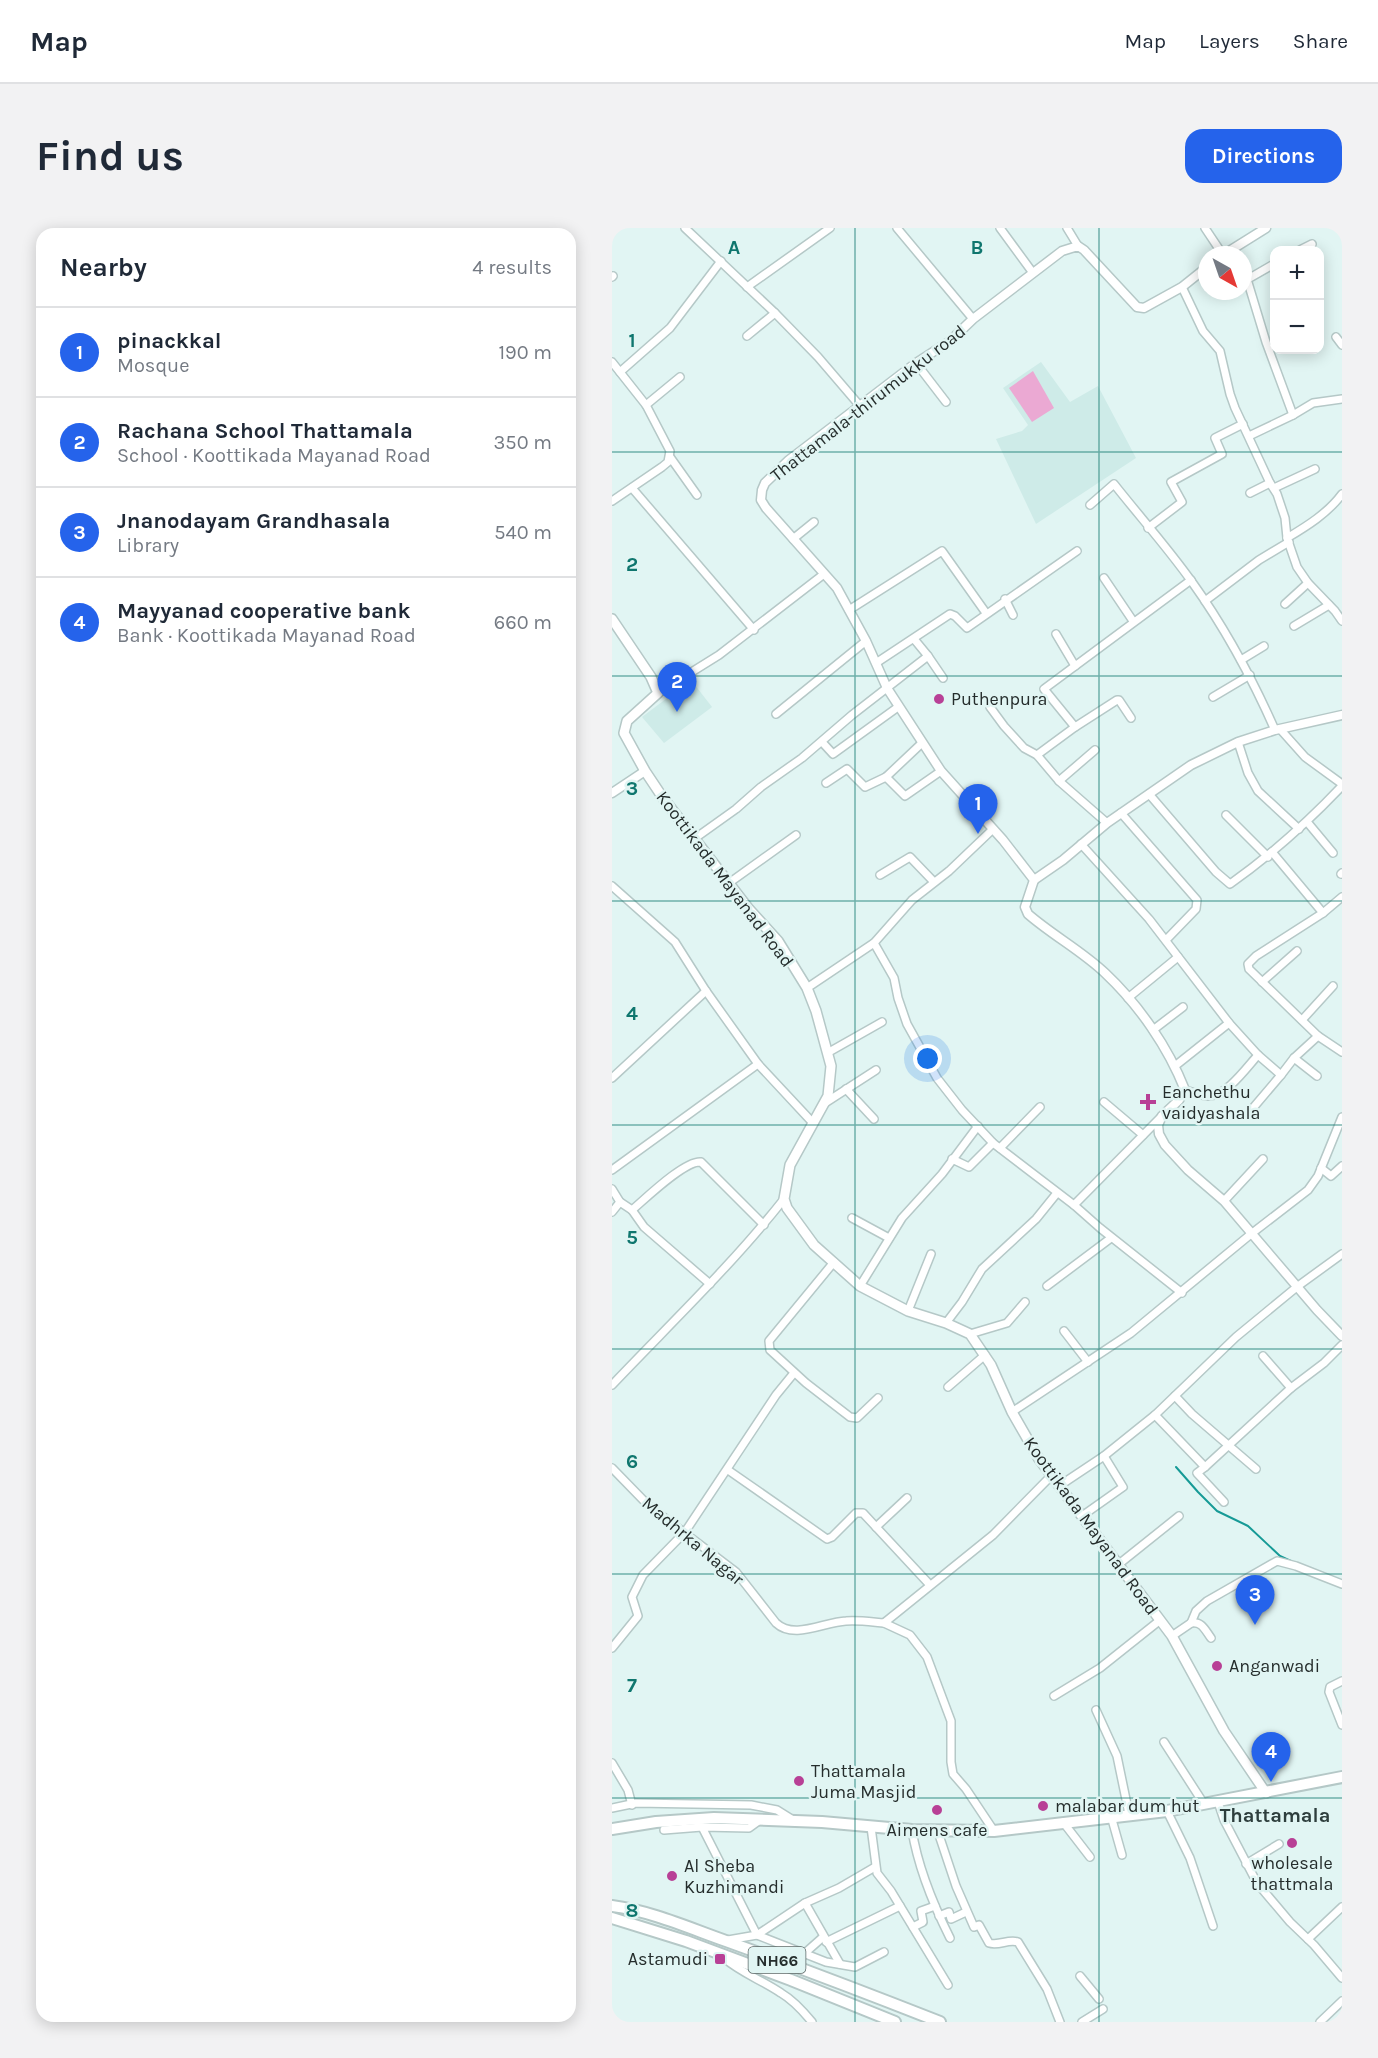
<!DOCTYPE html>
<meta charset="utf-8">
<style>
:root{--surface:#fff;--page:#f2f2f3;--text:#1f2937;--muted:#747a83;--line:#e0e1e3;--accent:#2563eb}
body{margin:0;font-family:Karla,sans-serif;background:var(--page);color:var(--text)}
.controls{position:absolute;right:18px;top:18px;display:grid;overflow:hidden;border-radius:12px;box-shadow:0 3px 15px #0003}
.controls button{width:54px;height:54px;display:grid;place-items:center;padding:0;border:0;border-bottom:2px solid var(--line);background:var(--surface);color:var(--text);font:30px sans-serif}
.compass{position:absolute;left:586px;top:18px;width:54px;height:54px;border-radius:50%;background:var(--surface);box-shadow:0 3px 15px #0003;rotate:140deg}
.you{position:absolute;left:316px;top:831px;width:21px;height:21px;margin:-15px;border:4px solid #fff;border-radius:50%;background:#1a73e8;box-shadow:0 0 0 9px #1a73e833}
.badge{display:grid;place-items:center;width:39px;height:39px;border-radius:50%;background:var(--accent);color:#fff;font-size:20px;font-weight:700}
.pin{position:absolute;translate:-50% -50px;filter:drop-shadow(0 2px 3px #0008)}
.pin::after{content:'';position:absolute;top:32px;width:21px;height:18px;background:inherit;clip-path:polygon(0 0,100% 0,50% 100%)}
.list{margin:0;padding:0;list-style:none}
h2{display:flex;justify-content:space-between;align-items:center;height:78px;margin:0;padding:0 24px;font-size:26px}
h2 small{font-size:20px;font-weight:400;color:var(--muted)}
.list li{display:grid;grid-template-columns:39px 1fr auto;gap:18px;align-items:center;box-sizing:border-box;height:90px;padding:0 24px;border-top:2px solid var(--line)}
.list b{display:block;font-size:22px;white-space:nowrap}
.list p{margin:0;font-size:20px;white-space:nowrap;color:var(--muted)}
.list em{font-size:20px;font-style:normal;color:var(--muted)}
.map{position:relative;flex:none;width:730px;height:1794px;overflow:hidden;border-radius:18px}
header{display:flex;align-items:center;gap:36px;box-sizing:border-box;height:84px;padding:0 30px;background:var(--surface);border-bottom:2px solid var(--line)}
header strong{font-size:28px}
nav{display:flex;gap:33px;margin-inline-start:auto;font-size:21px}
.intro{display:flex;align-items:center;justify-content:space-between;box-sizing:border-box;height:144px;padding:0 36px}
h1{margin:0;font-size:42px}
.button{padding:15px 27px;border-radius:18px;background:var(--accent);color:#fff;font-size:21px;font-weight:700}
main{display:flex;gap:36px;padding:0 36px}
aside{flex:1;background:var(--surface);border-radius:18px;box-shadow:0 3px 15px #0003}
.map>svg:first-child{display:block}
.built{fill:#ceebe8}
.green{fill:#eba9d3}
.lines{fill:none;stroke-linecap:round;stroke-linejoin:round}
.stream{stroke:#169a96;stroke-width:2}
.minor-casing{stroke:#b5c8c7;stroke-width:10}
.tertiary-casing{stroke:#b5c8c7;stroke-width:11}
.secondary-casing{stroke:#b5c8c7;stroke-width:12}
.primary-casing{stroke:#b5c8c7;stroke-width:14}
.trunk-casing{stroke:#b5c8c7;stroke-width:14}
.minor{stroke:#fff;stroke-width:7}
.tertiary{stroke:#fff;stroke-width:8}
.secondary{stroke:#fff;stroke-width:9}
.primary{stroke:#fff;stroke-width:10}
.trunk{stroke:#fff;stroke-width:10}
.grid{fill:none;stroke:#0f766e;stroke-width:1.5;stroke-opacity:0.55}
.poi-dot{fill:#b84096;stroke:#e1f5f3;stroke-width:2}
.labels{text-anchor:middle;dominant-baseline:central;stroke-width:5;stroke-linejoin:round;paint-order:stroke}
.shield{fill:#e1f5f3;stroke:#5d6968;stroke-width:1.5}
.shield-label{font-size:16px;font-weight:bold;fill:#252d2c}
.street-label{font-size:18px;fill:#252d2c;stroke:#e1f5f3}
.poi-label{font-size:18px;fill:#252d2c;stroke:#e1f5f3;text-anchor:start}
.neighbourhood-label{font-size:20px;font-weight:bold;fill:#2e3e3d;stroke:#e1f5f3}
.grid-label{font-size:20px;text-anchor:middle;font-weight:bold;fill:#0f766e;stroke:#e1f5f3;stroke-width:5;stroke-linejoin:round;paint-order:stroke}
</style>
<header>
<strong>Map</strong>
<nav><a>Map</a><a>Layers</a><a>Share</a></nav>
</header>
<div class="intro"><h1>Find us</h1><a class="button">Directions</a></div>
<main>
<aside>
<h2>Nearby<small>4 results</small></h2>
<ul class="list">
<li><span class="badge">1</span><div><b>pinackkal</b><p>Mosque</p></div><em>190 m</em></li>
<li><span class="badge">2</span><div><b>Rachana School Thattamala</b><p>School · Koottikada Mayanad Road</p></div><em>350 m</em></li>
<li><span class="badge">3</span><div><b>Jnanodayam Grandhasala</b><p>Library</p></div><em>540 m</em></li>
<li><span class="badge">4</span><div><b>Mayyanad cooperative bank</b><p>Bank · Koottikada Mayanad Road</p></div><em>660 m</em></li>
</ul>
</aside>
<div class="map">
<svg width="730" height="1794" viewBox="0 0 730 1794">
<rect width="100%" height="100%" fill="#e1f5f3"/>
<g class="built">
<polygon points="429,134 458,174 486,158 524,230 424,296 384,211 410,203 416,197 391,160"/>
<polygon points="79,452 100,479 52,515 30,489"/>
</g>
<polygon class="green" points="421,143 442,180 420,194 397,160"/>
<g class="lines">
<polyline class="stream" points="564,1239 586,1264 605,1283 636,1298 668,1328 681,1334"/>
<defs>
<g id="minor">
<polyline points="73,0 163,85 206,129 248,178"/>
<polyline points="285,0 361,91"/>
<polyline points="388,0 421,45"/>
<polyline points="455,0 466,18"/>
<polyline points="593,0 611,27"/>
<polyline points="688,22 700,16"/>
<polyline points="631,38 654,114 681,187"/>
<polyline points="0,49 1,48"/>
<polyline points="636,51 662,36"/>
<polyline points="135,59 218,0"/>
<polyline points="570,59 591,103 608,123 618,166 623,180 658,255 665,266 673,290 675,310 685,339 696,355 723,383 730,393"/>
<polyline points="135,108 163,85"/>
<polyline points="724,109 730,117"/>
<polyline points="0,134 34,177 58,223 56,234 50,239 0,273"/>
<polyline points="304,135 334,174"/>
<polyline points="8,144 58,100 109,33"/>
<polyline points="34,177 68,149"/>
<polyline points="637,208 681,187 701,175 730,171"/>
<polyline points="58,229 85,267"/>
<polyline points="20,260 142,402"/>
<polyline points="662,260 703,241"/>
<polyline points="638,265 658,255"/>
<path d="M478,277L502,256C528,289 556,320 580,354C613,400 640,450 663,502"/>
<polyline points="536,300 570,274 559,254 610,226 603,210 631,196"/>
<path d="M675,310C695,298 716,285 730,266"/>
<polyline points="181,311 202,294"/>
<polyline points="492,350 521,393"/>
<polyline points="393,371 401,387"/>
<polyline points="593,373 647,332 677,314"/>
<polyline points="673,376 696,355"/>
<polyline points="237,382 330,323 374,385"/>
<polyline points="682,398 717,377"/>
<polyline points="444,406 463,438"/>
<polyline points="302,411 316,428"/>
<polyline points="629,432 652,418"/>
<polyline points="264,435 338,386 343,388 355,400 465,323"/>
<polyline points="46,465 107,427 212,346"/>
<polyline points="601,469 638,447"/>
<polyline points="378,479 392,498 412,520 425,527 447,553 495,595"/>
<polyline points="164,486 254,413"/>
<polyline points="463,499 505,472 507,472 519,490"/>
<polyline points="668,501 693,529 730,556"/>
<polyline points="210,514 221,526 286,479"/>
<polyline points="626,514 636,545 646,563 687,601"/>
<polyline points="425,527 463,499 432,461 579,352"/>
<polyline points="274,549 310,515"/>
<polyline points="447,553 483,522"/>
<polyline points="214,555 235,541 253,559 274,549 293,568 329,543"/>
<path d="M537,566L604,644L618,656C659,627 695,595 730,558"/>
<polyline points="509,585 585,672 584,681 554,712"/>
<polyline points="614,587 656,629"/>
<polyline points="696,595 721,625"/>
<polyline points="82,611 124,581 149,559 190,530 240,487 316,428 331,450"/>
<polyline points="469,616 537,691 617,795 646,827 669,847 641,880"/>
<polyline points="660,624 711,685"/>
<polyline points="729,646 730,645"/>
<polyline points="268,647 298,629 322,654"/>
<polyline points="117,655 184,607"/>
<polyline points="0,658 63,714 94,763 146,836 201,895"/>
<polyline points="730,669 711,685 644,728 636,736 637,741 706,808 730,824"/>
<polyline points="262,715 282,750 286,770 295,796 325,850 350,882 381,915 462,977 488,1000 570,1065"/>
<polyline points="650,754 685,723"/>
<polyline points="195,760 262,715 300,672 337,643 381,601"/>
<polyline points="516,770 566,729"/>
<polyline points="690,792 721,758"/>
<polyline points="541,802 571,779"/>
<polyline points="217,824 270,794"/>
<polyline points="682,830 705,848"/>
<polyline points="563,838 617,795"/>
<polyline points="669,847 682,830 706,808"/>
<polyline points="0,850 94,763"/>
<polyline points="234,861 262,891"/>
<path d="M573,862C581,864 589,868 596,868C614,869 635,839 646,827"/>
<polyline points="492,874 531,907"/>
<polyline points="213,875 264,842"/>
<polyline points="388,920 428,879"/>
<polyline points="340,931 357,939 381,915"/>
<polyline points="709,940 719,948 730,938"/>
<polyline points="0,942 146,836"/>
<path d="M0,961L8,974L20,982C33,971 73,932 89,934L152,997"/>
<polyline points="612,973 651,931"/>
<polyline points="462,977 549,889"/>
<polyline points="20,982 32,999 98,1056"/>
<polyline points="0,984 8,974"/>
<polyline points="240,990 277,1010"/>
<polyline points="222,1034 157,1113 158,1122 194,1155 238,1189 245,1190 266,1170"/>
<polyline points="248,1058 290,990 330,946 366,898"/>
<polyline points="435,1058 499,1010"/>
<polyline points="296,1083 319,1026"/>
<polyline points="334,1095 350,1074 370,1041 424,991 445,965"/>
<polyline points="452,1103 476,1134"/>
<polyline points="358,1106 395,1095 413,1074"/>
<polyline points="651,1128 679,1160"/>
<path d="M0,1157C58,1096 120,1037 172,971"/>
<polyline points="336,1159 373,1127"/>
<polyline points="563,1168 580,1186 644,1241"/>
<polyline points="400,1184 519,1105 639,1006 696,962 706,948 730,889"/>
<polyline points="543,1187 593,1239 585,1245 612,1274"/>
<polyline points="593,1239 679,1160 712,1135 730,1117"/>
<path d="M0,1240L37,1278L124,1344L164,1395C182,1412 212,1394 234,1393C246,1392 260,1394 272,1395L381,1307L440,1247"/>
<polyline points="116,1242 215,1311 220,1309 244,1285 251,1285 318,1357"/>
<polyline points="447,1258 492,1228 543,1187 624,1109 686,1058 730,1026"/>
<polyline points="470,1288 511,1259 492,1228"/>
<polyline points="264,1299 295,1270"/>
<polyline points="507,1336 567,1288"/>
<polyline points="272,1395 298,1407 315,1429 339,1493 339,1534 341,1546 354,1561 382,1603"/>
<path d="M579,1395C590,1393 593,1402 599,1410"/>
<polyline points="560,1408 579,1395 584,1383 595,1373 665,1333 684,1338 730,1356"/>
<polyline points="0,1420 26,1388 20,1369 31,1347 73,1304 164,1167 182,1145"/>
<polyline points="730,1453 718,1459 717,1464 730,1497"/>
<polyline points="442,1468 488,1440 547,1393"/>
<polyline points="484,1482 505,1528 517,1586"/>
<polyline points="552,1514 592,1576"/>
<polyline points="0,1535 16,1562 20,1577"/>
<polyline points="606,1574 612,1592 645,1655 678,1694 702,1717 730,1750"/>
<polyline points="0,1580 24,1575 139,1577 165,1582 181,1592"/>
<polyline points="555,1583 578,1630 601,1698"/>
<polyline points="499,1588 510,1627"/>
<polyline points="148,1592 137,1600 90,1599 145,1707 214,1734 243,1739 272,1724"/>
<polyline points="451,1594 478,1629"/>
<polyline points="259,1599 265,1645 279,1663 336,1757"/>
<path d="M325,1601L344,1658L362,1699L367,1697L377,1715C387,1718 396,1711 406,1714L435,1761L448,1794"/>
<polyline points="52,1602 90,1599"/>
<path d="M300,1602C306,1640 321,1676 338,1710"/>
<polyline points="634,1636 667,1616"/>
<polyline points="193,1675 228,1736"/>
<polyline points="327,1688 337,1684 339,1691 354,1684"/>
<polyline points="301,1699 311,1694 309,1683 323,1678"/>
<polyline points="696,1711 730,1679"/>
<polyline points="116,1712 145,1707 193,1675 227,1660 263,1639"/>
<polyline points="214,1714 288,1678"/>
<polyline points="193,1725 211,1709"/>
<path d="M112,1730C129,1745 150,1752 169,1765C181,1772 191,1783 200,1794"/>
<polyline points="468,1748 487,1771"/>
<polyline points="470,1794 491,1781"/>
<polyline points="708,1794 730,1773"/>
</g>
<g id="tertiary">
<polyline points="611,27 654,0"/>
<path d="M595,39L570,59L532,80L525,79L472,22L466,18L450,23L361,91L338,113L304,135L177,232L153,255L150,262L149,272L154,280L225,360L254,413L275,460L329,543L391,612L422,652L413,679L416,686C440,707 470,723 493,745C527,777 556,819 573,862L567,872L550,888L546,897L547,906L553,917L576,942L612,973L705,1082L730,1108"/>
<polyline points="0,565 33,543"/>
<polyline points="422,652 451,632 495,595 579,537 626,514 663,502 730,487"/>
</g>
<polyline id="secondary" points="0,391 39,449 46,465 15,493 12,505 33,543 51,570 136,680 166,713 195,760 204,783 219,838 216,868 178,937 172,971 175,980 202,1017 248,1058 296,1083 334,1095 358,1106 379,1137 400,1184 427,1231 560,1408 612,1503 654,1565"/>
<polyline id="primary" points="0,1601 44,1594 102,1590 210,1594 300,1602 382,1603 555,1583 730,1549"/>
<g id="trunk">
<path d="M0,1678C39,1683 77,1700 114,1713C186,1739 257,1766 328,1794"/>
<polyline points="0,1690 74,1713 179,1752 283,1794"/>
</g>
</defs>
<use href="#minor" class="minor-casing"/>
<use href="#tertiary" class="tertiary-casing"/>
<use href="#secondary" class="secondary-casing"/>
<use href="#primary" class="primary-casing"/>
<use href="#trunk" class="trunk-casing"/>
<use href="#minor" class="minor"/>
<use href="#tertiary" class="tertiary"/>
<use href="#secondary" class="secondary"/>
<use href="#primary" class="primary"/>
<use href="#trunk" class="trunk"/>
</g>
<path class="grid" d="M243,0V1794M487,0V1794M0,224H730M0,448H730M0,673H730M0,897H730M0,1121H730M0,1346H730M0,1570H730"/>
<g class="poi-dot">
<circle cx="327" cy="471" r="6"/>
<path d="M533 865h6v6h6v6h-6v6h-6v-6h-6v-6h6z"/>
<circle cx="605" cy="1438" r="6"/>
<circle cx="187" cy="1553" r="6"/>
<circle cx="431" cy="1578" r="6"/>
<circle cx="325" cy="1582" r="6"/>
<circle cx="680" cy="1615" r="6"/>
<circle cx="60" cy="1648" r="6"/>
<rect x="102" y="1725" width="12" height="12" rx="3"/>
</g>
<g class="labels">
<rect class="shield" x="136.5" y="1719" width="57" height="26" rx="4.5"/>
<g class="shield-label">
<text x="165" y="1732">NH66</text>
</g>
<g class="street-label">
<text transform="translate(256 175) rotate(-38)">Thattamala-thirumukku road</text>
<text transform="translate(113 651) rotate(53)">Koottikada Mayanad Road</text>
<text transform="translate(479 1298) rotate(54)">Koottikada Mayanad Road</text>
<text transform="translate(81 1313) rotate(40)">Madhrka Nagar</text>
</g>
<g class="poi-label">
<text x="339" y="471">Puthenpura</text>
<text x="550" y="864">Eanchethu<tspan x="550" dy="21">vaidyashala</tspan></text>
<text x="617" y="1438">Anganwadi</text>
<text x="199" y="1543">Thattamala<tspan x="199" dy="21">Juma Masjid</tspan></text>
<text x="443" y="1578">malabar dum hut</text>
<text x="325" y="1602" text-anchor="middle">Aimens cafe</text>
<text x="680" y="1635" text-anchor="middle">wholesale<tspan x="680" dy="21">thattmala</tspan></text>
<text x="72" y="1638">Al Sheba<tspan x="72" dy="21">Kuzhimandi</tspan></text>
<text x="96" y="1731" text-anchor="end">Astamudi</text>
</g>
<g class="neighbourhood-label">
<text x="663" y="1587">Thattamala</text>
</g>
</g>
<g class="grid-label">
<text x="122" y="26">A</text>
<text x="365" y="26">B</text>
<text x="20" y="119">1</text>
<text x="20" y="343">2</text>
<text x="20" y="567">3</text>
<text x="20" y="792">4</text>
<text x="20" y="1016">5</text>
<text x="20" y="1240">6</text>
<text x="20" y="1464">7</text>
<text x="20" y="1689">8</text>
</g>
</svg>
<div class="controls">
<button>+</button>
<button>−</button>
</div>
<svg class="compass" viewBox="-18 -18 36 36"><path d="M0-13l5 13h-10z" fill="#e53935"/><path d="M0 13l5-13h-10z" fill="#747a83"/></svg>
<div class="you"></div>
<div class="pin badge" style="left:366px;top:606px">1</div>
<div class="pin badge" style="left:65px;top:484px">2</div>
<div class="pin badge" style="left:643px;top:1397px">3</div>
<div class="pin badge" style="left:659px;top:1554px">4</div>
</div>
</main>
